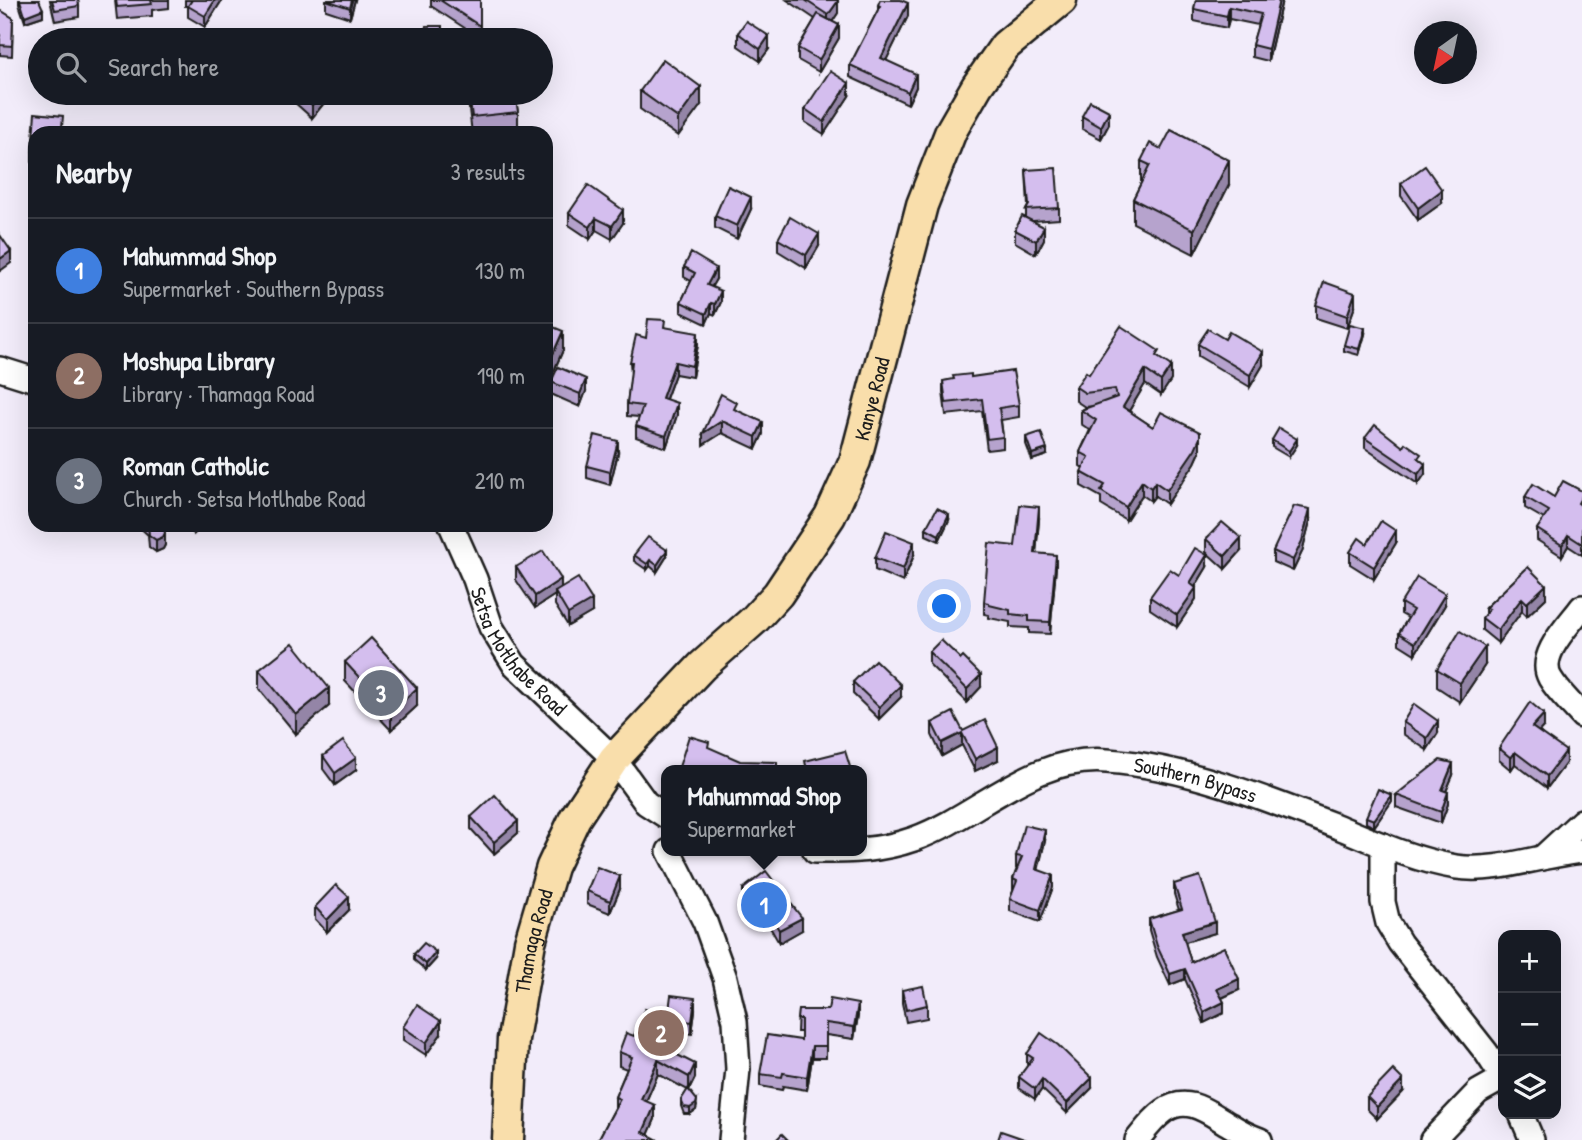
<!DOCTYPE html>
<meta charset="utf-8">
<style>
:root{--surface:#171b24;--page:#242831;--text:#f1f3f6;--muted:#9ea1a6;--line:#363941;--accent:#c8321e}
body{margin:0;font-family:"Patrick Hand",sans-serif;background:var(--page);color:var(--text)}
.controls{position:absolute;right:21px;bottom:21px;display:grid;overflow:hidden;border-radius:14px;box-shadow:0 7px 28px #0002}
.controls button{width:63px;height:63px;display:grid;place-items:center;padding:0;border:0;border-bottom:2px solid var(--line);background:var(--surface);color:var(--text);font:35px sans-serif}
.compass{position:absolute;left:1414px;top:21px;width:63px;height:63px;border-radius:50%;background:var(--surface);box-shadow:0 7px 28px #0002;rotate:213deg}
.you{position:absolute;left:945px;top:607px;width:24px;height:24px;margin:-18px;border:5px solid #fff;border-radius:50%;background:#1a73e8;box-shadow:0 0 0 10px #1a73e833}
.badge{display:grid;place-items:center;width:46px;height:46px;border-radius:50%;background:var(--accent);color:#fff;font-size:23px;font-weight:700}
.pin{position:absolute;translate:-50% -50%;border:4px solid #fff;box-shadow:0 2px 7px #0006}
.popup{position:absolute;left:661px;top:765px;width:206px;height:91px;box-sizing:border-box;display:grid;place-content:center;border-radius:14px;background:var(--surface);filter:drop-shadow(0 2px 5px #0005);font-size:23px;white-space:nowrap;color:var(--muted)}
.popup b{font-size:26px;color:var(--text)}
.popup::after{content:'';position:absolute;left:50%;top:100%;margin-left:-14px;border:14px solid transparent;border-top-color:var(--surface)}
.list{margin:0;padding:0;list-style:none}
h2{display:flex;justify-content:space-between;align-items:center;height:91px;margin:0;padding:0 28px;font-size:30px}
h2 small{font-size:23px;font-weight:400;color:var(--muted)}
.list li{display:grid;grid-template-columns:46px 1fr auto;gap:21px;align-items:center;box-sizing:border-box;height:105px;padding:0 28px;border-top:2px solid var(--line)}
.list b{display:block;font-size:26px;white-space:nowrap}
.list p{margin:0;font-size:23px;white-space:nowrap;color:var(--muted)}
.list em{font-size:23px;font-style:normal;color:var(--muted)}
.icon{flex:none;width:38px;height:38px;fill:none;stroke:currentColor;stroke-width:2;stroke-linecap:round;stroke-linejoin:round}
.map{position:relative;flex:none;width:1582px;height:1140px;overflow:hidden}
.search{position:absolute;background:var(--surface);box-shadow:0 7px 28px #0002;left:28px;top:28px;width:525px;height:77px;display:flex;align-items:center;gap:18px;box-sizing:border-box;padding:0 24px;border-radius:38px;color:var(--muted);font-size:26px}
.panel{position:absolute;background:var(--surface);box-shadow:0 7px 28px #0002;left:28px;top:126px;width:525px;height:406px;border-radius:21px}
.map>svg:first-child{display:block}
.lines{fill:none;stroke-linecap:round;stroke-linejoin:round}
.minor-casing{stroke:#1c1c1c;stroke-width:28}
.major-casing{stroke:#1c1c1c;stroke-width:35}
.minor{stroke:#fff;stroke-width:23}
.major{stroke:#f9deab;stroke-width:30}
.wall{fill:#b6a3cd;stroke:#1c1c1c;stroke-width:2}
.shaded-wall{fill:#9485a7;stroke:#1c1c1c;stroke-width:2}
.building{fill:#d4beee;stroke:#1c1c1c;stroke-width:2}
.labels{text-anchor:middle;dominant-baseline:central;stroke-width:6;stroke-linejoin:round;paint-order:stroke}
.street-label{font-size:21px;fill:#1c1c1c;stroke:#fff}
</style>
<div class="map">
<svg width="1582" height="1140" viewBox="0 0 1582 1140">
<rect width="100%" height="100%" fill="#f2ecfa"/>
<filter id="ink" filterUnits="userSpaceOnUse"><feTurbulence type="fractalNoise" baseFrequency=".0143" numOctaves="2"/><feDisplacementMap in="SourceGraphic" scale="14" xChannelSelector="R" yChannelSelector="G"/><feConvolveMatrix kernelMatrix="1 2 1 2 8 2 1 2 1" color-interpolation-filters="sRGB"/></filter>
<g filter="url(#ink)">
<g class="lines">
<defs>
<g id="minor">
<polyline points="0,369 35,380"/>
<path id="s1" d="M451,525L475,579L491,627L514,664L614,759L646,803L666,816"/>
<path d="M1582,607C1569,625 1537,655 1550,678C1558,692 1572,704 1582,716"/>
<polyline points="1383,845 1383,902 1388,923 1400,943 1486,1052 1503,1078"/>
<polyline points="669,851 705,922 725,978 735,1021 738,1069 731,1140"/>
<path id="s2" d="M815,851C850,851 880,851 914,839C980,815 1031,755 1107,761C1184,766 1265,798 1336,826C1375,842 1414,860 1456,867C1497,873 1541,855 1582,851"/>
<polyline points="1542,858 1582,821"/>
<polyline points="1521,1114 1532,1140"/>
<path d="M1137,1140C1145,1130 1153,1119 1164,1111C1188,1094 1209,1113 1230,1125C1239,1131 1249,1136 1260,1140"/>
<polyline points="1432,1140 1478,1092 1503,1078"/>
</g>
<g id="major">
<path id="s3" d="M508,1140L513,1039L530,942L552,867L575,818L614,759L702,666L754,620L778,594L830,516L855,461L922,205L951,131L977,86L1005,46L1061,0"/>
</g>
</defs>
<use href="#minor" class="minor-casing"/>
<use href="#major" class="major-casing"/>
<use href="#minor" class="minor"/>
<use href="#major" class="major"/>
</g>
<g class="wall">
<polygon points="19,0 39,0 43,16 25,22 19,4"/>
<polygon points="50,0 78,0 79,6 79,17 55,21"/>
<polygon points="115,0 169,0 169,8 152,10 152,16 117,19"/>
<polygon points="185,0 222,0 205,27 188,17 188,6 185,6"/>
<polygon points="326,0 355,0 350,18 326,10"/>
<polygon points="431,0 480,0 480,38 431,6"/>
<polygon points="787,0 837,0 838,13 832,22 839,38 819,72 798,60 798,48 815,19"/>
<polygon points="1196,0 1282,0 1268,61 1252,57 1252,45 1258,25 1229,19 1227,28 1194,21 1194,9"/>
<polygon points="878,5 908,16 886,60 916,87 908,104 850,77 850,65 878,10"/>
<polygon points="0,10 13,18 12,56 0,55"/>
<polygon points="738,33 769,49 760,61 738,46"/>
<polygon points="640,91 701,105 678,136 640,109"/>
<polygon points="293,93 329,93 329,97 312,118 293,101"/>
<polygon points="467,93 515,93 518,112 518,129 485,133 472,133"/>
<polygon points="849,96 824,134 805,122 805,109"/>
<polygon points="1082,116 1109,124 1101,139 1082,129"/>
<polygon points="35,133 35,163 32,162 32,151"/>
<polygon points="1141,161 1229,185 1194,254 1133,223 1133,199 1141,183"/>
<polygon points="1026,170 1059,208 1059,219 1032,221 1044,239 1036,254 1015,242 1015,230 1026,218 1026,210 1028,206"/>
<polygon points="1401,183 1442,203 1418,220 1401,196"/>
<polygon points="751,209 737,239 715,228 715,216"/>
<polygon points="569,213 623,223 612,239 596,230 590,239 569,225"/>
<polygon points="778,239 819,246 806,268 778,251"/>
<polygon points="684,267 716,279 711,287 721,302 715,315 711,313 706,324 681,312 681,302 691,281 684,277"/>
<polygon points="1316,305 1355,306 1347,328 1316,318"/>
<polygon points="546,324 563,350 549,382 546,381"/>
<polygon points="665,327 698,345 692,377 675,374 666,399 677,415 666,448 636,437 636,426 639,417 627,416 627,404 631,374 630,362 646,338"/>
<polygon points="1365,334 1359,355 1344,351 1344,345"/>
<polygon points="1225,339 1263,365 1250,387 1198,356 1198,344"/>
<polygon points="1159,358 1171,380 1161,395 1145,384 1129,411 1153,427 1200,452 1195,463 1167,504 1155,496 1151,501 1142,495 1126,520 1101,505 1101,497 1081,486 1081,472 1083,468 1080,466 1080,452 1090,430 1081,424 1081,410 1094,406 1085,407 1076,401 1076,387 1089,374"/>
<polygon points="971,377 1019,405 1019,417 1001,420 1003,437 1003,448 987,450 982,411 946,415 943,392 943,381"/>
<polygon points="551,382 586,391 580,407 551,394"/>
<polygon points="737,410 763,434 756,449 722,433 703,445 703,433"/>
<polygon points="1026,437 1047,455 1032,460 1026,444"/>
<polygon points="1365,438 1425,474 1418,484 1365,448"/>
<polygon points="1272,440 1297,445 1289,457 1272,447"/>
<polygon points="618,453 610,485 587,478 587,466"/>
<polygon points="1582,491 1582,555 1568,546 1562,556 1537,540 1537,529 1544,519 1525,508 1525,497 1554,497"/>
<polygon points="949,520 939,541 926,535 926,528"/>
<polygon points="1039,520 1036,553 1056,567 1050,634 1029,633 1029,628 1010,627 1010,622 989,618 989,615 984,614 984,602 1015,546"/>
<polygon points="1310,521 1302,552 1293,571 1273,562 1273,551"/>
<polygon points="137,525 163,525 165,545 163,549 156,552 149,547 148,535"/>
<polygon points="185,525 203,525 194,534"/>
<polygon points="1206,539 1241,551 1225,569 1206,552"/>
<polygon points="1396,543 1374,579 1350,564 1350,552 1367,544"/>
<polygon points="634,555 667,556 657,572 650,566 647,570 634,561"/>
<polygon points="914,555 903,582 875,570 875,558"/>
<polygon points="516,567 561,589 592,612 568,626 555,605 555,595 535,608 516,580"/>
<polygon points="1207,567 1195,587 1196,599 1177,627 1150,609 1150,597 1179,575"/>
<polygon points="1528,567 1546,598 1527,616 1522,611 1498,643 1482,630 1482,618 1485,614 1485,608"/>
<polygon points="1401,603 1445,605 1415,654 1399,644 1399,633 1408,618 1401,614"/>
<polygon points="929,652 981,687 967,702 929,664"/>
<polygon points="345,662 417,706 391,730 345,681"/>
<polygon points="1485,665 1460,702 1437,687 1437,669"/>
<polygon points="259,670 329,706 296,734 259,689"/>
<polygon points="853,682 901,697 879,719 853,694"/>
<polygon points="1403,722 1438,733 1427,750 1403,734"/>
<polygon points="932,723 963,731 998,760 975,771 962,745 942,756 932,735"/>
<polygon points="1544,726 1539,731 1566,763 1547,788 1515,764 1511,770 1499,760 1499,748"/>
<polygon points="323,756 356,770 335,785 323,769"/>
<polygon points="1453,775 1446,791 1448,804 1441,823 1396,807 1396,795"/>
<polygon points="1392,801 1374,827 1366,823 1366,817"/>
<polygon points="471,817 518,833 494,854 471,829"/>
<polygon points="1045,841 1038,869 1053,887 1040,922 1010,911 1010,899 1013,891 1013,879 1017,868 1016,868 1016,856"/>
<polygon points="1174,884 1215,933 1185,942 1191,962 1239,990 1222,998 1224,1013 1204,1023 1185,979 1170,985 1157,957 1149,930 1149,919 1179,910 1174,894"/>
<polygon points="620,889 610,913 587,904 587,891"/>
<polygon points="743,889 802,930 779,943 767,922 762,926 743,902"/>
<polygon points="315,907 349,910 327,932 315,919"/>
<polygon points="414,954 436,959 426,970 414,960"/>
<polygon points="902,990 927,1005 927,1018 906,1022 902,1003"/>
<polygon points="695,1010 692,1034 669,1031 663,1047 695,1078 689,1090 697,1106 696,1110 690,1114 684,1114 681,1106 681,1100 688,1090 658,1074 646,1101 655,1119 648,1135 598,1140 615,1108 615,1097 627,1069 619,1066 619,1052 634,1036 668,1018"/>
<polygon points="798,1010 858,1016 854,1039 826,1035 826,1058 812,1058 807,1090 783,1086 782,1090 760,1086 760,1074 801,1040 801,1032 797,1032"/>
<polygon points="403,1027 441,1034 426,1055 403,1040"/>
<polygon points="1027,1054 1092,1088 1067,1113 1042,1089 1035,1099 1019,1088 1019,1077 1028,1065 1027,1064"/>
<polygon points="1403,1092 1377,1119 1367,1109 1367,1097"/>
</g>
<g class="shaded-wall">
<polygon points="215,0 222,0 205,27 205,16"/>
<polygon points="352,0 355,0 350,18 350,8"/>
<polygon points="1279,0 1282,0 1268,61 1268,49"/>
<polygon points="838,1 838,13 828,28 828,15"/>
<polygon points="908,3 908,16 881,71 881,58"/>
<polygon points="1229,7 1229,19 1227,28 1227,16"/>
<polygon points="43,9 43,16 25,22 25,16"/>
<polygon points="839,25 839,38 819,72 819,60"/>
<polygon points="769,36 769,49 760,61 760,49"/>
<polygon points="916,74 916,87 908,104 908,92"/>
<polygon points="849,83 849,96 824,134 824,122"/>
<polygon points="701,87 701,105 678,136 678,118"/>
<polygon points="323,93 329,93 329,97 312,118 312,105"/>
<polygon points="1109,111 1109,124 1101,139 1101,127"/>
<polygon points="1229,160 1229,185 1194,254 1194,230"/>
<polygon points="1442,190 1442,203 1418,220 1418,208"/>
<polygon points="751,197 751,209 737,239 737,226"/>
<polygon points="623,210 623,223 612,239 612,226"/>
<polygon points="596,218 596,230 590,239 590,227"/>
<polygon points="1044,227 1044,239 1036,254 1036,241"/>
<polygon points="819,234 819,246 806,268 806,255"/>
<polygon points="11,251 11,263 0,271 0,259"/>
<polygon points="716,268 716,279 707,295 707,285"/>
<polygon points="721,291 721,302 715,315 715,304"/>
<polygon points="1355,293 1355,306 1347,328 1347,316"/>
<polygon points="711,303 711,313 706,324 706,314"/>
<polygon points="1365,328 1365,334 1359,355 1359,349"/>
<polygon points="563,331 563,350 549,382 549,363"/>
<polygon points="698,333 698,345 692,377 692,366"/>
<polygon points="1263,352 1263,365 1250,387 1250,375"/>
<polygon points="675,362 675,374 662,409 662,398"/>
<polygon points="1171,366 1171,380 1161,395 1161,381"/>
<polygon points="1145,370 1145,384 1123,421 1123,407"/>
<polygon points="586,379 586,391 580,407 580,394"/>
<polygon points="677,403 677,415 666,448 666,436"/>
<polygon points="722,421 722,433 703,445 703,433"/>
<polygon points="763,422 763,434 756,449 756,437"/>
<polygon points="1200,438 1200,452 1195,463 1167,504 1167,490"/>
<polygon points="1297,439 1297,445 1289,457 1289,451"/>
<polygon points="618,441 618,453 610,485 610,472"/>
<polygon points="1047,449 1047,455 1032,460 1032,454"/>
<polygon points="1425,464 1425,474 1418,484 1418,474"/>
<polygon points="1142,481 1142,495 1126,520 1126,507"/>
<polygon points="1155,482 1155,496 1151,501 1151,488"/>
<polygon points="1039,507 1039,520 1035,565 1035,553"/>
<polygon points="1310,509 1310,521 1302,552 1293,571 1293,560"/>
<polygon points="949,514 949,520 939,541 939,535"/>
<polygon points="194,525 203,525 194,534"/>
<polygon points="1396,531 1396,543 1374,579 1374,567"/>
<polygon points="165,533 165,545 163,549 156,552 156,540"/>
<polygon points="1568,535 1568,546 1562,556 1562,545"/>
<polygon points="1241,538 1241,551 1225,569 1225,556"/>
<polygon points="914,542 914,555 903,582 903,569"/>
<polygon points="667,550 667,556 657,572 657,565"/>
<polygon points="1056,555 1056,567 1050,634 1050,622"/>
<polygon points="1207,555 1207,567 1190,595 1190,583"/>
<polygon points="650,560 650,566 647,570 647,564"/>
<polygon points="561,579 561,592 555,592 555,595 535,608 535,596"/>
<polygon points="1546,585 1546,598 1527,616 1527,603"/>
<polygon points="1196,588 1196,599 1177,627 1177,615"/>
<polygon points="1445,594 1445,605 1415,654 1415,643"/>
<polygon points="1522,598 1522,611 1498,643 1498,630"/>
<polygon points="592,600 592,612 568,626 568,614"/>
<polygon points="1485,647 1485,665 1460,702 1460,683"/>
<polygon points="981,675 981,687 967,702 967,689"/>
<polygon points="901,685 901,697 879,719 879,707"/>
<polygon points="329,688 329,706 296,734 296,715"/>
<polygon points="417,688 417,706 391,730 391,712"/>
<polygon points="1544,714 1544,726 1532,739 1532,727"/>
<polygon points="1438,721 1438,733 1427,750 1427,738"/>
<polygon points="962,733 962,745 942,756 942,743"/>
<polygon points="998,747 998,760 975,771 975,759"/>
<polygon points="1566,751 1566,763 1547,788 1547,776"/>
<polygon points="1515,752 1515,764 1511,770 1511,758"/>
<polygon points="356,758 356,770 335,785 335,773"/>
<polygon points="1453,763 1453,775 1442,801 1442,790"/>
<polygon points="1448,792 1448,804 1441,823 1441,812"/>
<polygon points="1392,795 1392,801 1374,827 1374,820"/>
<polygon points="518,821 518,833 494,854 494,842"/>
<polygon points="1045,830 1045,841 1036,880 1036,869"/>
<polygon points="1053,875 1053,887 1040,922 1040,910"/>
<polygon points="620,876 620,889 610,913 610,901"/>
<polygon points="349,897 349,910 327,932 327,920"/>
<polygon points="767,909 767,922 762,926 762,913"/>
<polygon points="802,918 802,930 779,943 779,930"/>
<polygon points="1215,922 1215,933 1182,943 1182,932"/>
<polygon points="436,952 436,959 426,970 426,964"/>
<polygon points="1185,969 1185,979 1170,985 1170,974"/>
<polygon points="1239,979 1239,990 1217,1000 1217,989"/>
<polygon points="695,998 695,1010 692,1034 692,1022"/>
<polygon points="1224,1002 1224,1013 1204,1023 1204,1012"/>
<polygon points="858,1004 858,1016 854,1039 854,1027"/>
<polygon points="669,1018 669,1032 658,1059 658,1045"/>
<polygon points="441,1021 441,1034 426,1055 426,1043"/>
<polygon points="812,1046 812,1058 807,1090 807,1077"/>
<polygon points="658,1060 658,1074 641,1113 641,1099"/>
<polygon points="695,1064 695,1078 689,1090 689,1077"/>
<polygon points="1092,1078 1092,1088 1067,1113 1067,1103"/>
<polygon points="1042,1079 1042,1089 1035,1099 1035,1089"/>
<polygon points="1403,1080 1403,1092 1377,1119 1377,1107"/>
<polygon points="697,1100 696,1110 690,1114 690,1108"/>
<polygon points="655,1105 655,1119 646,1140 643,1132"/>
</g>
<g class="building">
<polygon points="20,0 39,0 43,9 25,16"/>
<polygon points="52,0 78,0 79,6 55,10"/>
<polygon points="116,0 151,0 152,4 117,7"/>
<polygon points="192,0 215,0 205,16 188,6"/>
<polygon points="326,0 352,0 350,8"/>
<polygon points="440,0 480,0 480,26"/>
<polygon points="805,0 837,0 838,1 828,15"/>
<polygon points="880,0 901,0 908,3 881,58 916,74 908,92 850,65 880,6 878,5"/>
<polygon points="1196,0 1279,0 1268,49 1252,45 1261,14 1229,7 1227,16 1194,9"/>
<polygon points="0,10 13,18 12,46 0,45"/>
<polygon points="818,14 839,25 819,60 798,48"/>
<polygon points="746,21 769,36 760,49 738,33"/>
<rect x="426" y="26" width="16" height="14"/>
<polygon points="663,59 701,87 678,118 640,91"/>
<polygon points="830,71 849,83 824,122 805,109"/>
<polygon points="298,93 323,93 312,105"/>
<polygon points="469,93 515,93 518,112 472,117"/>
<polygon points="1090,101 1109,111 1101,127 1082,116"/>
<polygon points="35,113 63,116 62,127 76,133 35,133 35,151 32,151"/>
<polygon points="1171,130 1229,160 1194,230 1133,199 1150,165 1141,161 1150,143 1161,149"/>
<polygon points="1425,166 1442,190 1418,208 1401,183"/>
<polygon points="1056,168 1059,208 1026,210 1029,205 1026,170"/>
<polygon points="588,185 623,210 612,226 596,218 590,227 569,213"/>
<polygon points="728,186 751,197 737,226 715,216"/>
<polygon points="1022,216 1044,227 1036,241 1015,230"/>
<polygon points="790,217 819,234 806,255 778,239"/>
<polygon points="0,235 11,251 0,259"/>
<polygon points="691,253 716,268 707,285 721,291 715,304 711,303 706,314 681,302 695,273 684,267"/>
<polygon points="1324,282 1355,293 1347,316 1316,305"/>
<polygon points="648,319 665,320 664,327 698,333 692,366 675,362 662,398 677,403 666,436 636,426 643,406 627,404 632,362 630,362 636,335 646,338"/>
<polygon points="546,324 563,331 549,363 546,362"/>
<polygon points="1350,324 1365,328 1359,349 1344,345"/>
<polygon points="1121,326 1159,351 1156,356 1171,366 1161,381 1145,370 1123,407 1153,427 1161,412 1200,432 1200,438 1195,449 1167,490 1155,482 1151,488 1142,481 1126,507 1101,491 1105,485 1081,472 1089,457 1080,452 1096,420 1081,410 1117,397 1115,389 1085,393 1076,387 1086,372 1089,374"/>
<polygon points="1208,329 1225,339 1229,332 1263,352 1250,375 1198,344"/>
<polygon points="558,367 586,379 580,394 551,382"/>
<polygon points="1013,371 1019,405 999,408 1003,437 987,439 982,399 946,403 943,381 954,379 953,376 971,374 971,377"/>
<polygon points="721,394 737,403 734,409 763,422 756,437 722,421 703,433"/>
<polygon points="1375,425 1403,447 1405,443 1421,454 1418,458 1425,464 1418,474 1365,438"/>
<polygon points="1279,428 1297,439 1289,451 1272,440"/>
<polygon points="1041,432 1047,449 1032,454 1026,437"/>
<polygon points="595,435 618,441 610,472 587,466"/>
<polygon points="1563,481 1582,491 1582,496 1578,503 1582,506 1582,544 1568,535 1562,545 1537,529 1549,511 1525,497 1533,484 1554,497"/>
<polygon points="1020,505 1039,507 1035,553 1056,555 1050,622 1029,621 1029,616 1010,614 1010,610 989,605 989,603 984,602 989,543 1015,546"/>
<polygon points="1294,506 1310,509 1302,541 1293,560 1273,551"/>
<polygon points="937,508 949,514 939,535 926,528"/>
<polygon points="1381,521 1396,531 1374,567 1350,552 1359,538 1367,544"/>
<polygon points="1222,522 1241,538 1225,556 1206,539"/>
<polygon points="148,525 163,525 165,533 163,537 156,540 149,535"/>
<polygon points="886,531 914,542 903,569 875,558"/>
<polygon points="648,537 667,550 657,565 650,560 647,564 634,555"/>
<polygon points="1195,548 1207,555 1190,583 1196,588 1177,615 1150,597 1170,569 1179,575"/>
<polygon points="543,551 561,579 535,596 516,567"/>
<polygon points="1528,567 1546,585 1527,603 1522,598 1498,630 1482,618 1489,609 1485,608"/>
<polygon points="1417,577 1445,594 1415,643 1399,633 1413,610 1401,603"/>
<polygon points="578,578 592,600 568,614 555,592"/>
<polygon points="1460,631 1485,647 1460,683 1437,669"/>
<polygon points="371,638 417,688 391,712 345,662"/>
<polygon points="941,640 961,659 963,657 981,675 967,689 929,652"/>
<polygon points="293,643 329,688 296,715 259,670"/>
<polygon points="875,660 901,685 879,707 853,682"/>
<polygon points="1530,702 1544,714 1532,727 1566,751 1547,776 1515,752 1511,758 1499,748"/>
<polygon points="1414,704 1438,721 1427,738 1403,722"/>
<polygon points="953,712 963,731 985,720 998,747 975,759 962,733 942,743 932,723"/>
<polygon points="689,736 709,742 708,747 740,761 777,762 777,770 690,770 679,767"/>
<polygon points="343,741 356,758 335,773 323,756"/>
<polygon points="845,751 851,770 807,770 805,761"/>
<polygon points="1440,760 1453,763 1442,790 1448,792 1441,812 1396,795"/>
<polygon points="1378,789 1392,795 1374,820 1366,817"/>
<polygon points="495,795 518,821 494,842 471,817"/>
<polygon points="1024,825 1045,830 1036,869 1053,875 1040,910 1010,899 1017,881 1013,879 1022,857 1016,856"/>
<polygon points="597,867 620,876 610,901 587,891"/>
<polygon points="766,871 802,918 779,930 767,909 762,913 743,889"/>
<polygon points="1200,876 1215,922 1182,932 1191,962 1224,947 1239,979 1217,989 1224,1002 1204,1012 1185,969 1170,974 1157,946 1149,919 1182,909 1174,884"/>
<polygon points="336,885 349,897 327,920 315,907"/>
<polygon points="424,943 436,952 426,964 414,954"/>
<polygon points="923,986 927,1005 906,1010 902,990"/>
<polygon points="671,995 695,998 692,1022 668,1019"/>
<polygon points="830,999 858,1004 854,1027 826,1023 826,1046 812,1046 807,1077 783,1073 782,1077 760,1074 767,1035 801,1040 801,1019 797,1019 798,1010 828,1010"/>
<polygon points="417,1005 441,1021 426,1043 403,1027"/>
<polygon points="645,1009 669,1018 658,1045 695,1064 689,1077 658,1060 641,1099 655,1105 643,1132 658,1140 598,1140 620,1099 615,1097 632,1057 619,1052 626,1033 634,1036"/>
<polygon points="1041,1033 1058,1045 1092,1078 1067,1103 1042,1079 1035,1089 1019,1077 1033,1058 1027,1054"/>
<polygon points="1393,1070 1403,1080 1377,1107 1367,1097"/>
<polygon points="688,1089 697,1100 696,1104 690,1108 684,1107 681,1100"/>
<polygon points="1001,1131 1027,1140 998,1140"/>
<polygon points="782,1134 788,1140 776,1140"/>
</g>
</g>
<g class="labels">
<g class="street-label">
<text stroke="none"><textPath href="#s3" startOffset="854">Kanye Road</textPath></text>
<text stroke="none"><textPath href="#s1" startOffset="145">Setsa Motlhabe Road</textPath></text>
<text stroke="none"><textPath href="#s2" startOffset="402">Southern Bypass</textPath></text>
<text stroke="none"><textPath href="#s3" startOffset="201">Thamaga Road</textPath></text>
</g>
</g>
</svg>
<div class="controls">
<button>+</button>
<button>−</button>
<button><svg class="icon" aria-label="layers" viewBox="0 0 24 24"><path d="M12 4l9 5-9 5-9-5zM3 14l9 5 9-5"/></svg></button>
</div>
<svg class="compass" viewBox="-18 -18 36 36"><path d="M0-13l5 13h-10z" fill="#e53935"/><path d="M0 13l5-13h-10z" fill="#9ea1a6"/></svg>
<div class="you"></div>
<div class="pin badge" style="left:764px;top:905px;background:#3f7fe0">1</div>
<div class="popup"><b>Mahummad Shop</b>Supermarket</div>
<div class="pin badge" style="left:661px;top:1033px;background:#8d6e63">2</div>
<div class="pin badge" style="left:381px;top:693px;background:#6b7280">3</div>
<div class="search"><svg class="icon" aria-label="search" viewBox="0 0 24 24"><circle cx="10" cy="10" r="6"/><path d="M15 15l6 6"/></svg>Search here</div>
<section class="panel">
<h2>Nearby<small>3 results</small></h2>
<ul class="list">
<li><span class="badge" style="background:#3f7fe0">1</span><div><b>Mahummad Shop</b><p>Supermarket · Southern Bypass</p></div><em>130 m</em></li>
<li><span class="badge" style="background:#8d6e63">2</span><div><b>Moshupa Library</b><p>Library · Thamaga Road</p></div><em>190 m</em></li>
<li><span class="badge" style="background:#6b7280">3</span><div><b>Roman Catholic</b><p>Church · Setsa Motlhabe Road</p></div><em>210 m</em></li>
</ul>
</section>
</div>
